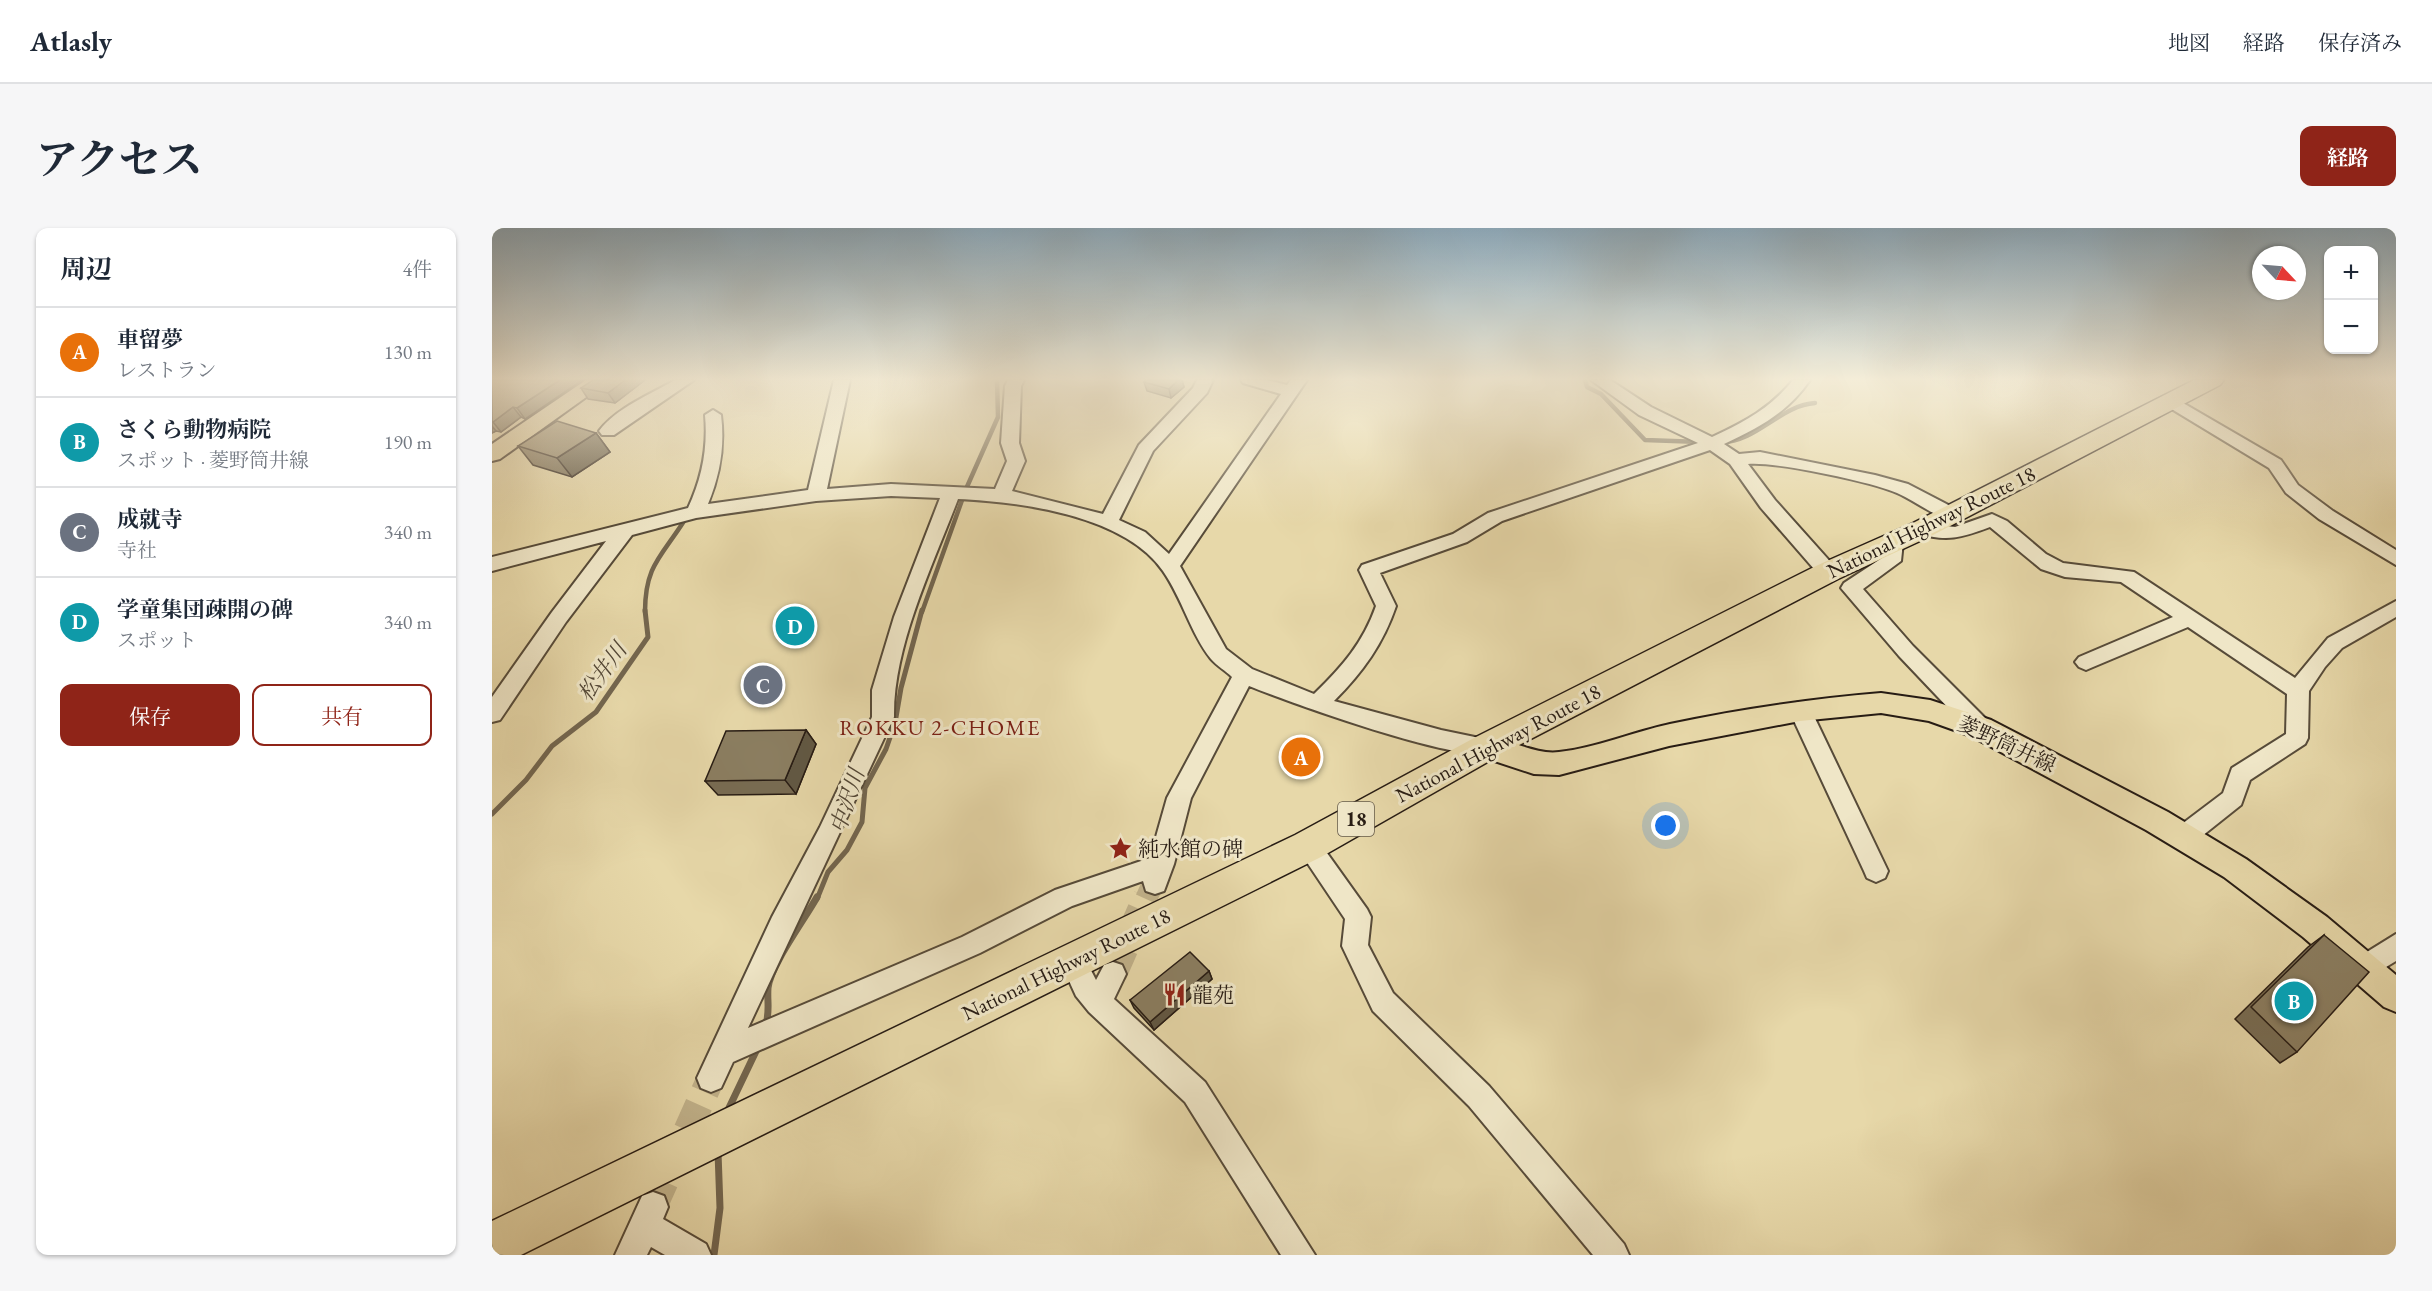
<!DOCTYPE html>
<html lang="ja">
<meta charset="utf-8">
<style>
:root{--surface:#fff;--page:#f6f6f7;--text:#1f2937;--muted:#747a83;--line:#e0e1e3;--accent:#8f2418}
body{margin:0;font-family:"EB Garamond","Noto Serif JP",serif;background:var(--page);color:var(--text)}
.controls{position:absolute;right:18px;top:18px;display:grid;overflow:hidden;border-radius:12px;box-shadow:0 2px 4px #0004}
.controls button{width:54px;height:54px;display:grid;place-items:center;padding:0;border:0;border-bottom:2px solid var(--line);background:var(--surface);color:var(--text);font:30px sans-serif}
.compass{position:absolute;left:1760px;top:18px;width:54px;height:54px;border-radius:50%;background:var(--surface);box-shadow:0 2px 4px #0004;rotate:116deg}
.you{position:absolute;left:1174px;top:598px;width:21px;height:21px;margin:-15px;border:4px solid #fff;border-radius:50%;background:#1a73e8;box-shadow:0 0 0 9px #1a73e833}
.badge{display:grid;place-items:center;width:39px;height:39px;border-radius:50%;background:var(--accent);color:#fff;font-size:20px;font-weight:700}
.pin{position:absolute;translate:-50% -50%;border:3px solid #fff;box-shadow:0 2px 6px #0006}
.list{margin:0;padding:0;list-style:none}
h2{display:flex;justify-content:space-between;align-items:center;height:78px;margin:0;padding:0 24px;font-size:26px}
h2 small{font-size:20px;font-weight:400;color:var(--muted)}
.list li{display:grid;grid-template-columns:39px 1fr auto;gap:18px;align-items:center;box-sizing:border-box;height:90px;padding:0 24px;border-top:2px solid var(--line)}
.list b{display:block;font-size:22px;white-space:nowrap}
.list p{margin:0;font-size:20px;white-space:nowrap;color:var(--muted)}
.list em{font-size:20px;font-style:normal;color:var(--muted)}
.actions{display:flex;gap:12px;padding:18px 24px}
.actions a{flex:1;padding:14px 0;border:2px solid var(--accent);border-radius:12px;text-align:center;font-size:21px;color:var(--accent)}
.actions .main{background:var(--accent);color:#fff}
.map{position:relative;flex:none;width:1904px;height:1027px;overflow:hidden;border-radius:12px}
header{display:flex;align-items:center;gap:36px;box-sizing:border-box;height:84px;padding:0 30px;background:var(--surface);border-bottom:2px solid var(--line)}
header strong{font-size:28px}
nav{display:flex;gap:33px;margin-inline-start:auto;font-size:21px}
.intro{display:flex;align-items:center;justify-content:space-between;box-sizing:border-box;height:144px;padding:0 36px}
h1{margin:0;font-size:42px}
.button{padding:15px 27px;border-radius:12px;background:var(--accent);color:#fff;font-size:21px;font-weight:700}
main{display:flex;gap:36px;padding:0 36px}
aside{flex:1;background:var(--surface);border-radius:12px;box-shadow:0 2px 4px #0004}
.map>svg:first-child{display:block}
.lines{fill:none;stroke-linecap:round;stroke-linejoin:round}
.stream-far2{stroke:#73664f;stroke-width:4.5}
.stream-far1{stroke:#73664f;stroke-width:5}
.stream{stroke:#73664f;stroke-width:7}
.minor-tunnel-far1{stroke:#c1b28b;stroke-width:22;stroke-dasharray:22 11;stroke-linecap:butt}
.minor-tunnel{stroke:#c1b28b;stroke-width:28;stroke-dasharray:28 14;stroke-linecap:butt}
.minor-casing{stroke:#574b39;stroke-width:4}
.major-casing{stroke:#271c14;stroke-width:4}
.highway-casing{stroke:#271c14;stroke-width:3}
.minor{fill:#efe6c7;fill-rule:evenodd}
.major{fill:#e7d8a9;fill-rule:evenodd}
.highway{fill:#e7d8a9;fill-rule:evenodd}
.wall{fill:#786c53;stroke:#271c14;stroke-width:1.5}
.shaded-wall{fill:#615844;stroke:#271c14;stroke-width:1.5}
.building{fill:#8b7e61;stroke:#271c14;stroke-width:1.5}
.labels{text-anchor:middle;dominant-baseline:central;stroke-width:6;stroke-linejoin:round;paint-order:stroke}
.shield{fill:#efe6c7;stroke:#63594a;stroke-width:1.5}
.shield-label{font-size:20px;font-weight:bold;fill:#271c14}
.street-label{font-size:21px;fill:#271c14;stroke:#efe6c7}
.poi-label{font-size:21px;fill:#271c14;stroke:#efe6c7;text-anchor:start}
.water-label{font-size:22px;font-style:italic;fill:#534736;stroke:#efe6c7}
.neighbourhood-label{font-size:22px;letter-spacing:1.5px;fill:#7a1f14;stroke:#efe6c7}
</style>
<header>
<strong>Atlasly</strong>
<nav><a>地図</a><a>経路</a><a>保存済み</a></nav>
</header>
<div class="intro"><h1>アクセス</h1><a class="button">経路</a></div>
<main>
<aside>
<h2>周辺<small>4件</small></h2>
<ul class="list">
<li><span class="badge" style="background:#e8710a">A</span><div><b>車留夢</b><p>レストラン</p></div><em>130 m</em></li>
<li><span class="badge" style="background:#0f9aa8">B</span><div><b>さくら動物病院</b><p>スポット · 菱野筒井線</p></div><em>190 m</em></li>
<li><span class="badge" style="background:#6b7280">C</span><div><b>成就寺</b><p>寺社</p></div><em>340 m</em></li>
<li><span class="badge" style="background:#0f9aa8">D</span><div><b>学童集団疎開の碑</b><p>スポット</p></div><em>340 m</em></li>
</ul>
<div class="actions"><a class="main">保存</a><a>共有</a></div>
</aside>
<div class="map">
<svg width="1904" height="1027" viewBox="0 0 1904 1027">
<rect width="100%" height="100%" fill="#e7d8a9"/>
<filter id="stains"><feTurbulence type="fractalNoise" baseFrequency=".00333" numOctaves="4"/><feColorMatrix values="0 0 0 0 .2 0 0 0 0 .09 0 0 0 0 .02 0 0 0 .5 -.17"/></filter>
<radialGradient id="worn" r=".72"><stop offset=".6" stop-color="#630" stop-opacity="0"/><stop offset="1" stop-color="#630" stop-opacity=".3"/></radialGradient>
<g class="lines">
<g class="stream-far2">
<polyline points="1093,152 1095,159 1109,166 1153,212 1209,214"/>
<path d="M1230,214C1264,214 1289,177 1323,175"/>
<path d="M153,384C153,337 170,328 192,293"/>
<polyline points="430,384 474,261 506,189 505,152"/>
</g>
<g class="stream-far1">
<polyline points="0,586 34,552 60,518 104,484 156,409 153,382"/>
<polyline points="325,671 336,644 355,622 370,594 373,560 394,521 403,495 409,460 430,382"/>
</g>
<g class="stream">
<path d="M274,797C278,781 275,774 276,760C278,738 313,691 325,669"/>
<polyline points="235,884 266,819"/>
<polyline points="222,1027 228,980 226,924"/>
</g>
<polyline class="minor-tunnel-far1" points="654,671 669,638"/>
<g class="minor-tunnel">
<polyline points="621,746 655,669"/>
<polyline points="161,979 219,850"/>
</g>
<defs>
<g id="minor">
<path d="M183,152H202L122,207H110L107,203C124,180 159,166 183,152Z"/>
<path d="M342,152H358L335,261L399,256L503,261L515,233L509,215L513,158L516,152H532L529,158L527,215L533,233L520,263L611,286L647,217L701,160L705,152H721L715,165L661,223L627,292L653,304L677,326L789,166L751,155L749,152H775L795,157L799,152H815L688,338L734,421L760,441L822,466C850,439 871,415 884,378L867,342L870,337L961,306L996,285L1206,215L1147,187L1099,152H1118L1159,179L1220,209C1252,194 1279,180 1301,152H1318C1295,185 1268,199 1232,216L1247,226L1268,224L1383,247L1416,256L1466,282L1468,286L1459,292C1440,287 1423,273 1405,265C1381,254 1281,233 1256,236L1283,272L1343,339L1346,344L1343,349H1329L1269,280L1238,236L1218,222L1010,293L975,314L888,345L904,378C891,416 871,444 842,473L949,502L1002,513L1005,519L1002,525C967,536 797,474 757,458L699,570L682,636L672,663L663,666L654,663L651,653L580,678L488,725L241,834L229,860L219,864L209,860L205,850L280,689L328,599L380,489V462L402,389L448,270L399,268L324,273L204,290L140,307L74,394L8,492L0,494V469L60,384L114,313L0,343V329L196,280C210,250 216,220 213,187L221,182L229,187C233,218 228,247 216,276L316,262ZM466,271C529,274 632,287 671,343C690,370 699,406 719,431C725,438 734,443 740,449L675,570L658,630L563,662L470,709L256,800L402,489C401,418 441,337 466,271Z"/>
<polygon points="1679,168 1789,232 1806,257 1841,283 1904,322 1904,337 1827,291 1794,265 1777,240 1673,177 1671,173 1673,169"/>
<path d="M1500,286L1515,293L1554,326L1571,335L1642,344L1803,450L1836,410L1904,373V389L1850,420L1833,439L1817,463L1816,510L1813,516L1758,552L1749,577L1700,616L1691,619L1682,616L1679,609L1682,602L1731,565L1740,540L1794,506L1795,466L1696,399L1601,439L1594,442L1587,439L1583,434L1587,429L1681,389L1629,354L1573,349L1549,341L1498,299C1469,310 1455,314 1424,305L1422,301L1424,297L1431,295L1463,299Z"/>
<polygon points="1401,308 1408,310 1411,314 1409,333 1371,361 1421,418 1497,494 1500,500 1497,506 1489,509 1481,506 1407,428 1349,360 1352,355 1390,330 1394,310"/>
<polygon points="1308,474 1316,476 1319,482 1396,643 1393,650 1384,654 1375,650 1372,643 1297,482 1300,476"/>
<polygon points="816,608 825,611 875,681 879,689 876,717 901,765 997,858 1132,1016 1137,1027 1101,1027 977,878 881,783 850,718 853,691 804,618 807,611"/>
<polygon points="1904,706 1904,733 1871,753 1862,750 1858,741 1862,732"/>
<polygon points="581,721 590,725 604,752 612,737 621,734 630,737 634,746 622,771 713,854 823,1027 789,1027 693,874 597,784 584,768 568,733 572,725"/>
<polygon points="161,964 172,968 176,979 171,991 214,1016 219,1027 173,1027 159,1019 155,1027 123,1027 150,968"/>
</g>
<g id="major">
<polygon points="94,152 118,152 8,231 0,233 0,216"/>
<path d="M1389,465L1438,472L1499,492L1676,584L1754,631L1835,689L1904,747V784L1892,779L1811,709L1732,649L1654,602L1479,508L1437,493L1389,485L1308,493L1177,518L1067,547L1042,546L984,527L980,519L984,511C1008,503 1039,528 1067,524C1104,520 1141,504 1178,496C1248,481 1318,471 1389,465Z"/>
</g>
<polygon id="highway" points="1702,152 1732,152 1728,157 1441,307 1346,351 1006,528 829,629 29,1027 0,1027 0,993 803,607 982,510 1326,337 1421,295"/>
</defs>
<use href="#minor" class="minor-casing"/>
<use href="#major" class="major-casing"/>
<use href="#highway" class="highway-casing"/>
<use href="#minor" class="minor"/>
<use href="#major" class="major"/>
<use href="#highway" class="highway"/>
</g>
<g class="wall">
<polygon points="0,152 90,152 33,191 29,189 9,204 4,203 0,205"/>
<polygon points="153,152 123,175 96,171 89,160"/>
<polygon points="654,152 690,152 692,159 679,170 655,163 652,154"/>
<polygon points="104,205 118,224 80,249 41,237 26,218"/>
<polygon points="314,502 324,516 304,566 226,567 213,553"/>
<polygon points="1832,707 1805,824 1788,835 1743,791 1816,719"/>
<polygon points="717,743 720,751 662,802 642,780 638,772"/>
</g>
<g class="shaded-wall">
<polygon points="68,152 90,152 33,191 25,180"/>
<polygon points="133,152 153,152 123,175 116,165"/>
<polygon points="686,152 690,152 692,159 679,170 677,161"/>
<polygon points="21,179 29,189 9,204 1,194"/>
<polygon points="0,198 4,203 0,205"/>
<polygon points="104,205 118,224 80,249 65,230"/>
<polygon points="314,502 324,516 304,566 293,552"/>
<polygon points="717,743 720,751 662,802 658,794"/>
</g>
<g class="building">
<polygon points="0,152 68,152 25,180 21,179 1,194 0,193"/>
<polygon points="101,152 133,152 116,165 89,160"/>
<polygon points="654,152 686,152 677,161 652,154"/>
<polygon points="65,193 104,205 65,230 26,218"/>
<polygon points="314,502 293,552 213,553 234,503"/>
<polygon points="1832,707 1877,744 1805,824 1759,779"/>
<polygon points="698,724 717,743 658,794 638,772"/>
</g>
<linearGradient id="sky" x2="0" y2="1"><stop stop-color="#8da9ba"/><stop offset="0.51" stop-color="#f4edd8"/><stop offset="1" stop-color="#f4edd8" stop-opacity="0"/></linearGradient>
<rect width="1904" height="296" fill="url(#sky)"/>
<defs>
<symbol id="sight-bare" viewBox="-9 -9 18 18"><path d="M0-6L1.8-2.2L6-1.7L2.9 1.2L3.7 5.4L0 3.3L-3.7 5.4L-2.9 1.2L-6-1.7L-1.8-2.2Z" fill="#8f2418" stroke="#efe6c7" stroke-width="2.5" paint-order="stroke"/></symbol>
<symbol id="restaurant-bare" viewBox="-9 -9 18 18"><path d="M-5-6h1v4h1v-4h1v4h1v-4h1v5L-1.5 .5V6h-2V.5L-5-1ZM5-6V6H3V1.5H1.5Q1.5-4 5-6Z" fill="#8f2418" stroke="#efe6c7" stroke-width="2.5" paint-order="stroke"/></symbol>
</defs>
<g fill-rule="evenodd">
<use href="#sight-bare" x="612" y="604" width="33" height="33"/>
<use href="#restaurant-bare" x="666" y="750" width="33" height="33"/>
</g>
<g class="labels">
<rect class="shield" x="846" y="574" width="36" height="34" rx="4.5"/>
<g class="shield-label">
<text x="864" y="591">18</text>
</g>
<g class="street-label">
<text transform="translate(1439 294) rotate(-26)">National Highway Route 18</text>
<text transform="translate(1006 515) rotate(-28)">National Highway Route 18</text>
<text transform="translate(1515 516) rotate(25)">菱野筒井線</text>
<text transform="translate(574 736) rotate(-26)">National Highway Route 18</text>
</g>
<g class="poi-label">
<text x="646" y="620">純水館の碑</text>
<text x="700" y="766">龍苑</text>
</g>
<g class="water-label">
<text transform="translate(110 444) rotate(-54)">松井川</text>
<text transform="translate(355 573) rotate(-72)">中沢川</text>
</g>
<g class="neighbourhood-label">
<text x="448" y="499">ROKKU 2-CHOME</text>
</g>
</g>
<rect width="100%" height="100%" filter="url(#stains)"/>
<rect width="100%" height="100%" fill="url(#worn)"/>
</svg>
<div class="controls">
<button>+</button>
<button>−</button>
</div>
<svg class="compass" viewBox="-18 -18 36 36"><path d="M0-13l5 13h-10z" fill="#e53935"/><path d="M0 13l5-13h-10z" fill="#747a83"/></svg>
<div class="you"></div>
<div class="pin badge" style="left:809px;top:529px;background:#e8710a">A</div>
<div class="pin badge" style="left:1802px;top:773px;background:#0f9aa8">B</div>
<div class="pin badge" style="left:271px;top:457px;background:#6b7280">C</div>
<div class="pin badge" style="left:303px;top:398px;background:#0f9aa8">D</div>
</div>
</main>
